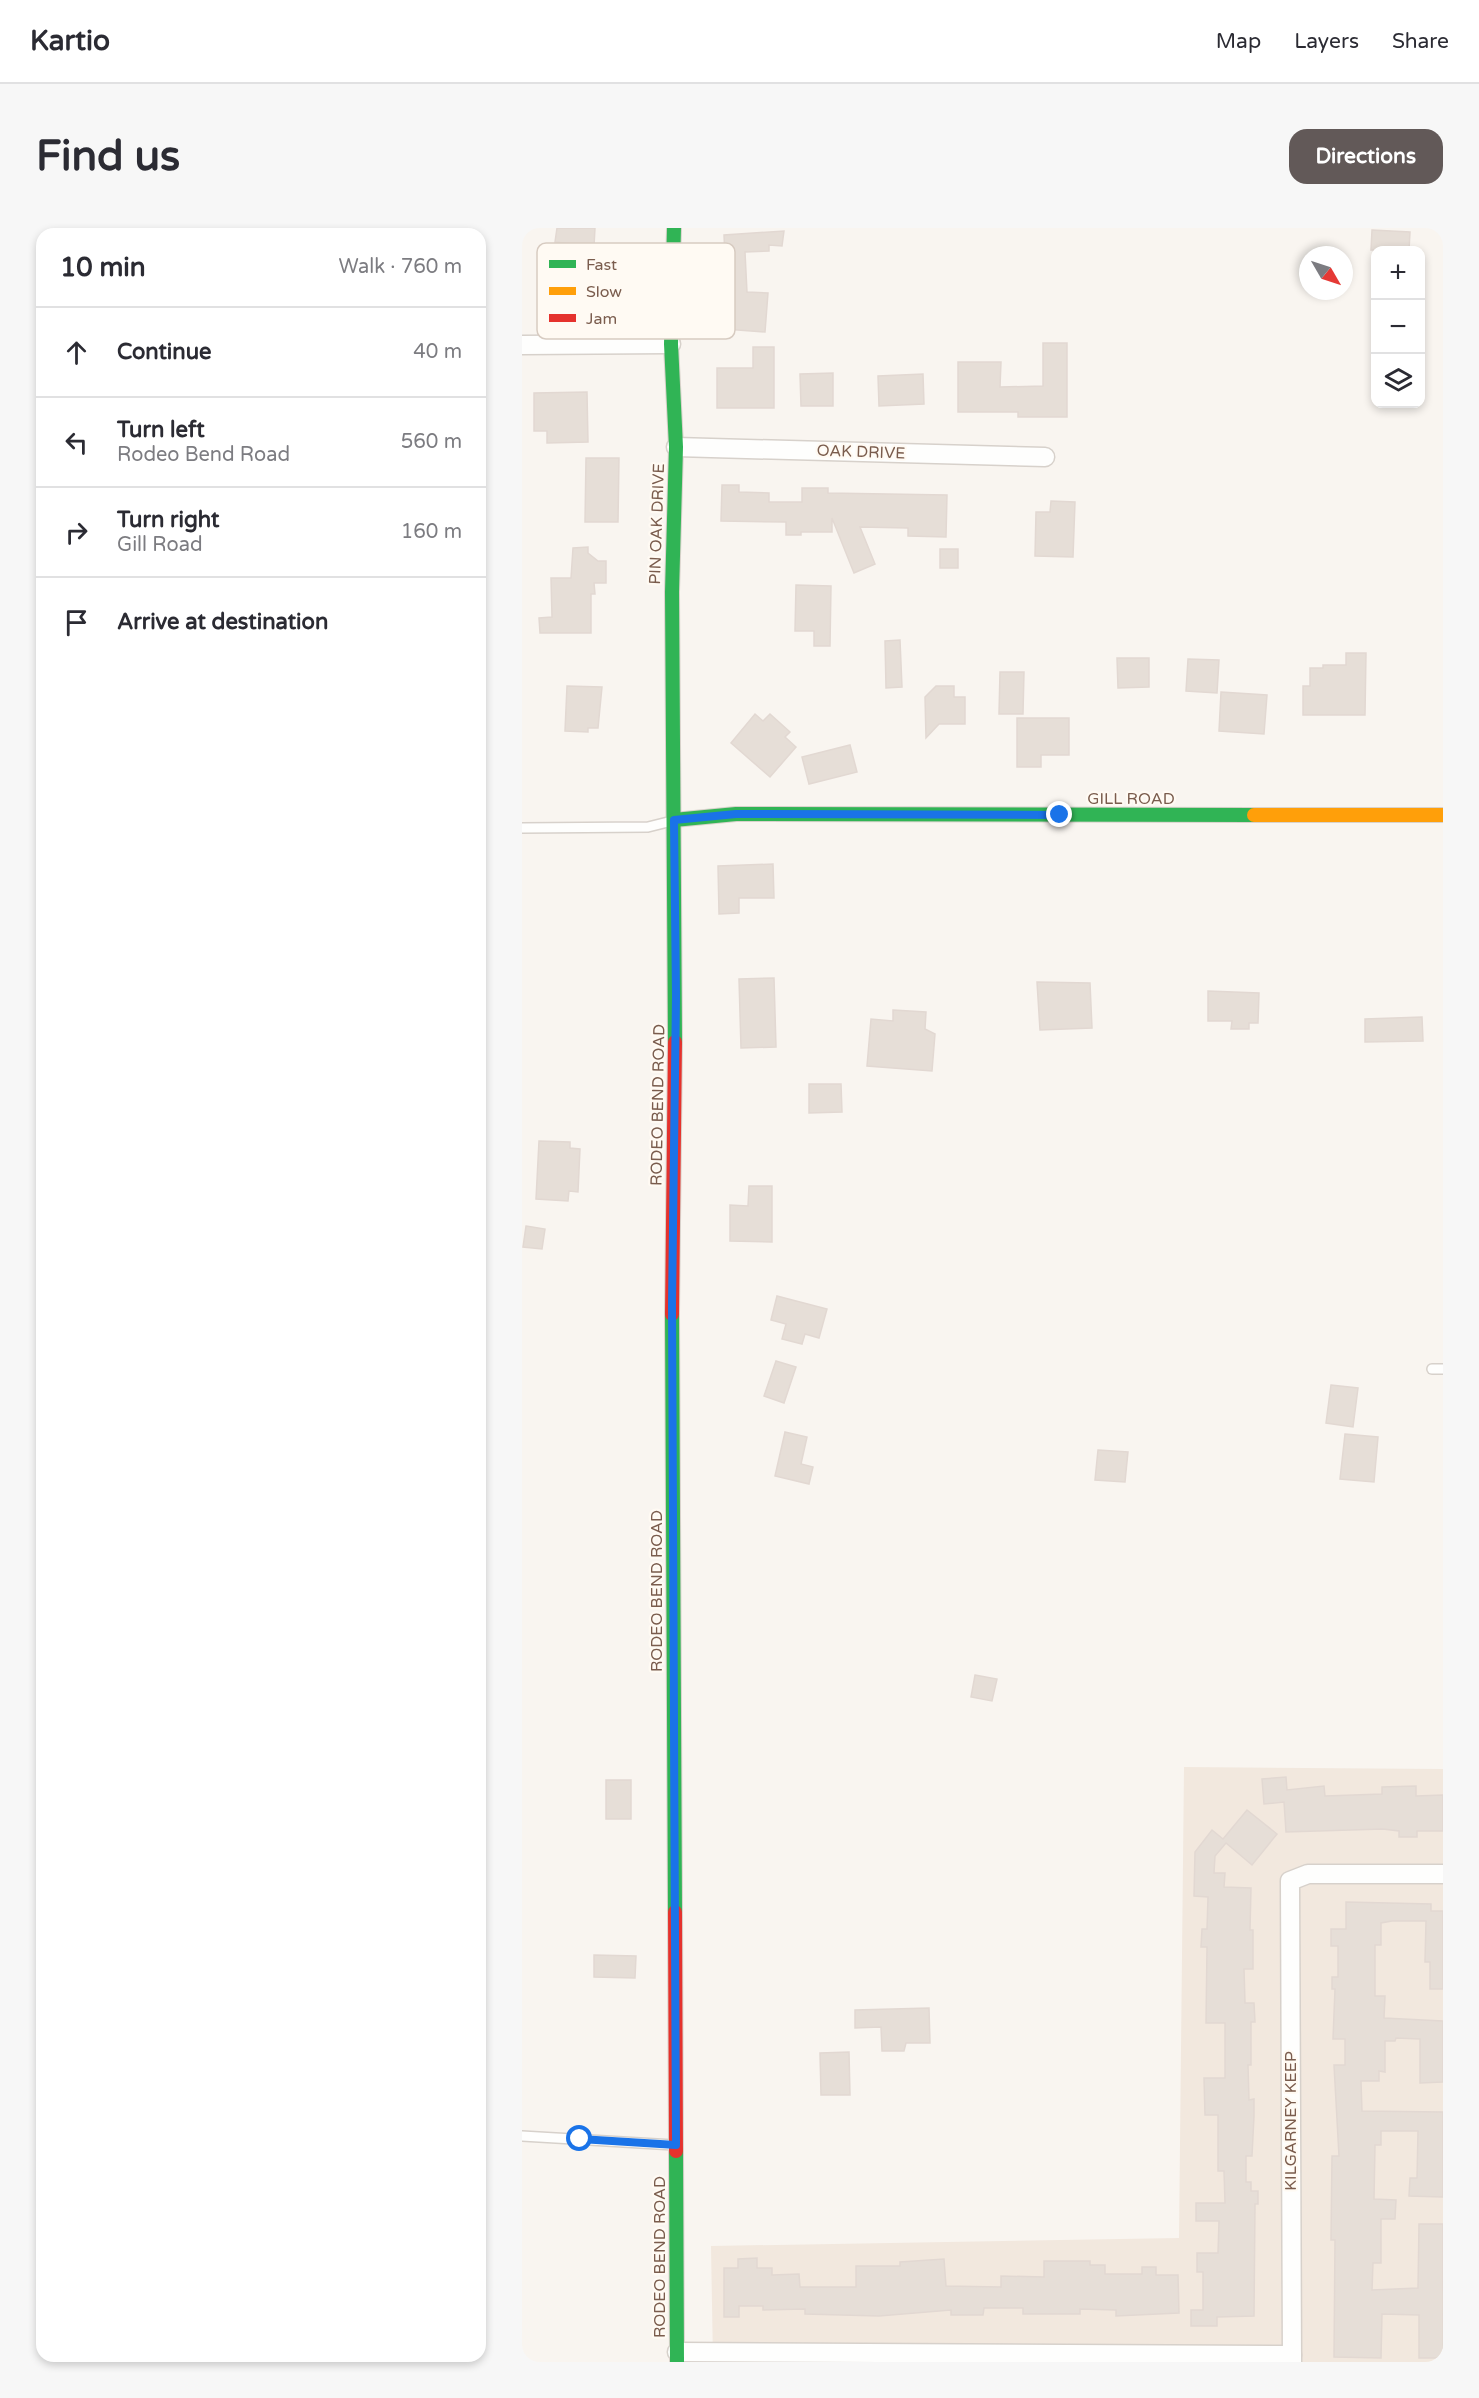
<!DOCTYPE html>
<meta charset="utf-8">
<style>
:root{--surface:#fff;--page:#f7f7f7;--text:#2b2b33;--muted:#7c7c81;--line:#e1e1e2;--accent:#625958}
body{margin:0;font-family:"Varela Round",sans-serif;background:var(--page);color:var(--text)}
.controls{position:absolute;right:18px;top:18px;display:grid;overflow:hidden;border-radius:12px;box-shadow:0 3px 9px #0003}
.controls button{width:54px;height:54px;display:grid;place-items:center;padding:0;border:0;border-bottom:2px solid var(--line);background:var(--surface);color:var(--text);font:30px sans-serif}
.compass{position:absolute;left:777px;top:18px;width:54px;height:54px;border-radius:50%;background:var(--surface);box-shadow:0 3px 9px #0003;rotate:129deg}
.stop{position:absolute;width:18px;height:18px;margin:-14px;border:4px solid #1a73e8;border-radius:50%;background:#fff}
.stop.end{background:#1a73e8;border-color:#fff;box-shadow:0 2px 6px #0008}
.list{margin:0;padding:0;list-style:none}
h2{display:flex;justify-content:space-between;align-items:center;height:78px;margin:0;padding:0 24px;font-size:26px}
h2 small{font-size:20px;font-weight:400;color:var(--muted)}
.list li{display:grid;grid-template-columns:39px 1fr auto;gap:18px;align-items:center;box-sizing:border-box;height:90px;padding:0 24px;border-top:2px solid var(--line)}
.list b{display:block;font-size:22px;white-space:nowrap}
.list p{margin:0;font-size:20px;white-space:nowrap;color:var(--muted)}
.list em{font-size:20px;font-style:normal;color:var(--muted)}
.icon{flex:none;width:33px;height:33px;fill:none;stroke:currentColor;stroke-width:2;stroke-linecap:round;stroke-linejoin:round}
.map{position:relative;flex:none;width:921px;height:2134px;overflow:hidden;border-radius:18px}
header{display:flex;align-items:center;gap:36px;box-sizing:border-box;height:84px;padding:0 30px;background:var(--surface);border-bottom:2px solid var(--line)}
header strong{font-size:28px}
nav{display:flex;gap:33px;margin-inline-start:auto;font-size:21px}
.intro{display:flex;align-items:center;justify-content:space-between;box-sizing:border-box;height:144px;padding:0 36px}
h1{margin:0;font-size:42px}
.button{padding:15px 27px;border-radius:18px;background:var(--accent);color:#fff;font-size:21px;font-weight:700}
main{display:flex;gap:36px;padding:0 36px}
aside{flex:1;background:var(--surface);border-radius:18px;box-shadow:0 3px 9px #0003}
.map>svg:first-child{display:block}
.residential{fill:#f2e8de}
.building{fill:#e6ded7;stroke:#e2d8d2;stroke-width:1.5}
.lines{fill:none;stroke-linecap:round;stroke-linejoin:round}
.lane-casing{stroke:#d7d1cb;stroke-width:12}
.street-casing{stroke:#d7d1cb;stroke-width:21}
.fast-casing{stroke:#d9d2cb;stroke-width:16}
.slow-casing{stroke:#d9d2cb;stroke-width:16}
.jam-casing{stroke:#d9d2cb;stroke-width:16}
.lane{stroke:#fefefd;stroke-width:9}
.street{stroke:#fefefd;stroke-width:18}
.fast{stroke:#30b455;stroke-width:14}
.slow{stroke:#ff9f0a;stroke-width:14}
.jam{stroke:#e5322d;stroke-width:14}
.route{stroke:#1a73e8;stroke-width:8}
.labels{text-anchor:middle;dominant-baseline:central;stroke-width:4.5;stroke-linejoin:round;paint-order:stroke}
.street-label{font-size:16px;fill:#7a5c4d;stroke:#fffaf3}
.key{fill:#fffaf3;stroke:#d7cbc1;stroke-width:1.5}
.key-label{font-size:16px;fill:#7a5c4d}
</style>
<header>
<strong>Kartio</strong>
<nav><a>Map</a><a>Layers</a><a>Share</a></nav>
</header>
<div class="intro"><h1>Find us</h1><a class="button">Directions</a></div>
<main>
<aside>
<h2>10 min<small>Walk · 760 m</small></h2>
<ul class="list">
<li><svg class="icon" aria-label="ahead" viewBox="0 0 24 24"><path d="M12 20V5M6 11l6-6 6 6"/></svg><div><b>Continue</b></div><em>40 m</em></li>
<li><svg class="icon" aria-label="left" viewBox="0 0 24 24"><path d="M17 20v-9H6M10 6l-5 5 5 5"/></svg><div><b>Turn left</b><p>Rodeo Bend Road</p></div><em>560 m</em></li>
<li><svg class="icon" aria-label="right" viewBox="0 0 24 24"><path d="M7 20v-9h11M14 6l5 5-5 5"/></svg><div><b>Turn right</b><p>Gill Road</p></div><em>160 m</em></li>
<li><svg class="icon" aria-label="arrive" viewBox="0 0 24 24"><path d="M6 21V4h12l-3 4 3 4H6"/></svg><div><b>Arrive at destination</b></div></li>
</ul>
</aside>
<div class="map">
<svg width="921" height="2134" viewBox="0 0 921 2134">
<rect width="100%" height="100%" fill="#f9f5f0"/>
<polygon class="residential" points="662,1539 921,1541 921,2134 191,2134 189,2018 657,2010"/>
<g class="building">
<polygon points="35,0 73,0 72,18 33,14"/>
<polygon points="850,2 888,4 887,22 849,22"/>
<polygon points="262,3 260,18 247,17 247,23 223,24 225,64 246,65 243,104 203,101 206,51 204,51 202,7"/>
<polygon points="521,115 545,115 545,189 496,189 496,184 436,184 436,134 479,134 478,159 521,158"/>
<polygon points="231,119 252,119 252,180 195,180 195,140 231,140"/>
<polygon points="311,145 311,178 279,178 278,146"/>
<polygon points="401,146 402,176 357,178 356,148"/>
<polygon points="65,164 66,214 25,215 25,203 12,203 12,165"/>
<polygon points="64,230 97,230 96,294 63,294"/>
<polygon points="200,257 217,257 217,264 247,265 247,274 280,274 280,260 306,260 306,265 425,267 424,309 386,308 386,300 338,299 353,336 332,345 310,290 310,304 279,304 279,307 264,307 264,294 199,293"/>
<polygon points="529,273 553,274 551,329 513,328 514,284 528,284"/>
<polygon points="66,319 66,325 76,333 84,333 84,355 72,355 73,366 69,366 69,405 18,405 17,390 30,389 29,350 49,350 51,320"/>
<rect x="418" y="321" width="18" height="19"/>
<polygon points="274,357 309,358 308,418 292,418 292,403 273,403"/>
<polygon points="378,412 380,459 364,460 363,413"/>
<polygon points="824,425 844,425 843,487 781,487 781,458 788,458 788,440 801,440 801,437 824,437"/>
<polygon points="595,430 627,430 627,459 596,460"/>
<polygon points="666,431 697,432 695,465 664,463"/>
<polygon points="478,444 502,444 501,486 477,486"/>
<polygon points="45,458 80,459 76,500 66,500 66,504 43,503"/>
<polygon points="414,458 432,458 432,469 443,469 443,496 417,496 404,510 403,469"/>
<polygon points="699,464 745,467 742,506 697,503"/>
<polygon points="233,486 241,493 248,486 268,504 263,509 274,519 248,549 209,515"/>
<polygon points="495,490 547,490 547,527 519,527 519,539 495,539"/>
<polygon points="328,517 335,544 287,556 280,529"/>
<polygon points="251,636 252,670 217,670 217,685 197,686 196,638"/>
<polygon points="252,750 254,819 219,820 217,751"/>
<polygon points="515,754 568,755 570,800 518,802"/>
<polygon points="686,763 737,765 736,795 727,795 727,801 709,801 710,793 686,793"/>
<polygon points="371,782 404,784 403,801 413,806 410,843 345,838 349,791 371,793"/>
<polygon points="900,789 901,813 843,814 843,791"/>
<polygon points="287,856 319,856 320,884 287,885"/>
<polygon points="17,913 48,914 48,920 58,921 56,964 47,963 46,973 14,971"/>
<polygon points="227,958 250,958 250,1014 208,1013 208,977 226,978"/>
<polygon points="4,998 23,1001 20,1021 1,1019"/>
<polygon points="255,1068 305,1081 297,1110 283,1106 280,1116 260,1111 264,1096 249,1092"/>
<polygon points="254,1133 274,1139 262,1175 242,1168"/>
<polygon points="809,1157 836,1160 831,1199 804,1195"/>
<polygon points="263,1204 285,1209 279,1236 291,1239 287,1256 253,1248"/>
<polygon points="823,1206 856,1209 852,1254 818,1251"/>
<polygon points="576,1222 606,1224 603,1254 573,1252"/>
<polygon points="453,1447 475,1451 470,1473 449,1469"/>
<polygon points="764,1549 765,1562 802,1558 803,1568 860,1566 860,1559 894,1558 894,1568 921,1567 921,1603 895,1603 895,1609 877,1609 877,1603 861,1601 764,1604 762,1574 742,1576 740,1551"/>
<rect x="84" y="1552" width="25" height="39"/>
<polygon points="725,1582 755,1606 730,1637 704,1615 693,1628 692,1645 703,1645 702,1659 729,1660 728,1702 731,1702 731,1741 722,1741 723,1775 732,1775 733,1794 729,1794 729,1837 726,1837 727,1872 732,1871 732,1888 730,1928 724,1928 724,1954 729,1954 729,1963 736,1963 736,1976 733,1976 732,2088 695,2089 695,2098 669,2098 669,2082 681,2082 681,2044 675,2044 675,2025 696,2025 697,1993 674,1993 674,1975 703,1975 702,1943 696,1943 696,1887 683,1887 682,1850 703,1850 703,1795 684,1795 685,1719 679,1719 680,1701 685,1701 686,1669 672,1668 673,1624 690,1602 701,1611"/>
<polygon points="824,1674 909,1676 909,1683 921,1683 921,1761 908,1761 908,1734 903,1734 904,1693 870,1693 859,1695 859,1717 853,1717 853,1768 863,1768 862,1790 921,1793 921,1854 898,1855 898,1811 874,1810 873,1813 863,1813 863,1844 857,1843 857,1853 839,1853 840,1883 921,1884 921,1969 887,1968 888,1950 895,1950 896,1903 859,1903 859,1917 853,1917 852,1971 874,1972 873,1991 859,1991 859,2035 851,2035 850,2062 896,2060 897,1996 921,1996 921,2130 897,2130 897,2087 860,2086 859,2130 812,2129 813,2012 809,2012 810,1928 817,1928 812,1837 823,1837 823,1811 811,1811 813,1761 810,1761 810,1749 816,1749 816,1718 809,1718 809,1701 824,1701"/>
<polygon points="72,1727 114,1728 113,1750 72,1749"/>
<polygon points="407,1780 408,1815 384,1815 382,1823 360,1823 359,1799 333,1800 333,1782"/>
<polygon points="327,1824 328,1867 299,1867 298,1825"/>
<polygon points="235,2030 235,2040 250,2040 250,2047 277,2046 278,2059 334,2059 334,2038 378,2038 378,2034 422,2031 424,2058 479,2059 479,2048 522,2049 522,2033 568,2033 568,2037 583,2037 583,2046 620,2046 620,2039 634,2039 634,2047 656,2047 657,2085 594,2088 594,2082 558,2081 558,2086 501,2086 501,2080 462,2080 461,2087 429,2087 429,2082 357,2088 283,2086 283,2081 241,2082 241,2078 217,2078 217,2089 202,2089 202,2040 216,2040 216,2031"/>
</g>
<g class="lines">
<defs>
<g id="lane">
<polyline points="0,600 126,599 150,593"/>
<polyline points="910,1141 921,1141"/>
<polyline points="0,1908 152,1917"/>
</g>
<g id="street">
<polyline points="0,117 149,116"/>
<polyline points="154,219 523,229"/>
<polyline points="155,2124 770,2127"/>
<polyline points="770,2134 768,1653 786,1646 921,1646"/>
</g>
<g id="fast">
<polyline points="152,0 149,116 154,219 150,364 153,814"/>
<polyline points="152,592 214,586 732,587"/>
<polyline points="150,1086 153,1684"/>
<polyline points="154,1923 155,2134"/>
</g>
<polyline id="slow" points="732,587 921,587"/>
<g id="jam">
<polyline points="150,1086 153,814"/>
<polyline points="153,1684 154,1923"/>
</g>
</defs>
<use href="#lane" class="lane-casing"/>
<use href="#street" class="street-casing"/>
<use href="#fast" class="fast-casing"/>
<use href="#slow" class="slow-casing"/>
<use href="#jam" class="jam-casing"/>
<use href="#lane" class="lane"/>
<use href="#street" class="street"/>
<use href="#fast" class="fast"/>
<use href="#slow" class="slow"/>
<use href="#jam" class="jam"/>
</g>
<g class="lines">
<polyline class="route" points="58,1911 154,1917 150,1077 154,768 152,592 214,586 538,587"/>
</g>
<g class="labels">
<g class="street-label">
<text transform="translate(339 224) rotate(2)">OAK DRIVE</text>
<text transform="translate(135 296) rotate(-88)">PIN OAK DRIVE</text>
<text x="609" y="571">GILL ROAD</text>
<text transform="translate(136 877) rotate(-89)">RODEO BEND ROAD</text>
<text transform="translate(135 1363) rotate(-90)">RODEO BEND ROAD</text>
<text transform="translate(769 1893) rotate(-90)">KILGARNEY KEEP</text>
<text transform="translate(138 2029) rotate(-90)">RODEO BEND ROAD</text>
</g>
</g>
<rect x="15" y="15" width="198" height="96" rx="9" class="key"/>
<rect x="27" y="32" width="27" height="8" fill="#30b455"/>
<rect x="27" y="59" width="27" height="8" fill="#ff9f0a"/>
<rect x="27" y="86" width="27" height="8" fill="#e5322d"/>
<g class="key-label">
<text x="64" y="42">Fast</text>
<text x="64" y="69">Slow</text>
<text x="64" y="96">Jam</text>
</g>
</svg>
<div class="controls">
<button>+</button>
<button>−</button>
<button><svg class="icon" aria-label="layers" viewBox="0 0 24 24"><path d="M12 4l9 5-9 5-9-5zM3 14l9 5 9-5"/></svg></button>
</div>
<svg class="compass" viewBox="-18 -18 36 36"><path d="M0-13l5 13h-10z" fill="#e53935"/><path d="M0 13l5-13h-10z" fill="#7c7c81"/></svg>
<div class="stop" style="left:58px;top:1911px"></div>
<div class="stop end" style="left:538px;top:587px"></div>
</div>
</main>
